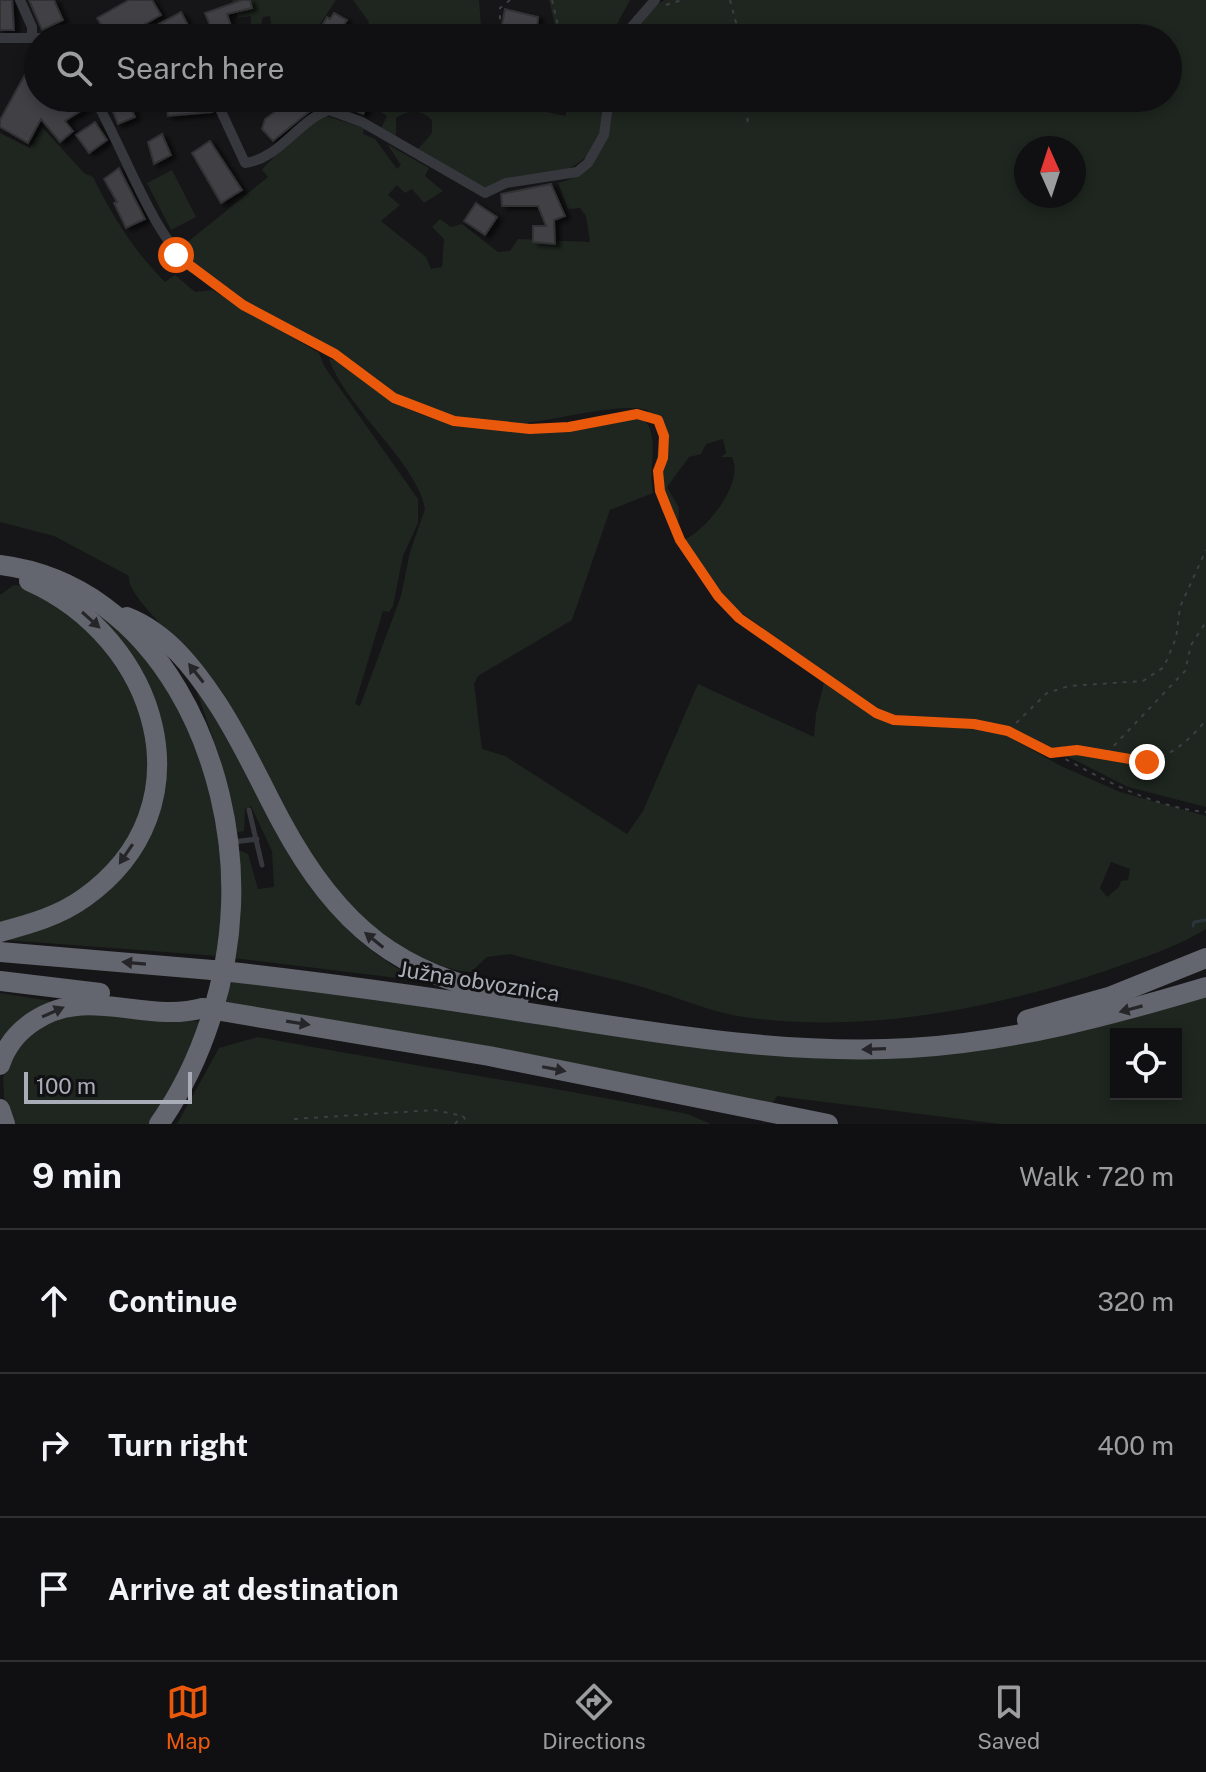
<!DOCTYPE html>
<meta charset="utf-8">
<style>
:root{--surface:#101012;--page:#19191b;--text:#f1f3f6;--muted:#9c9d9f;--line:#303032;--accent:#ea580c}
body{margin:0;font-family:"Public Sans",sans-serif;background:var(--page);color:var(--text)}
.controls{position:absolute;right:24px;bottom:24px;display:grid;overflow:hidden;border-radius:0px;box-shadow:0 4px 12px #0003}
.controls button{width:72px;height:72px;display:grid;place-items:center;padding:0;border:0;border-bottom:2px solid var(--line);background:var(--surface);color:var(--text);font:40px sans-serif}
.compass{position:absolute;left:1014px;top:136px;width:72px;height:72px;border-radius:50%;background:var(--surface);box-shadow:0 4px 12px #0003;rotate:357deg}
.scale{position:absolute;left:24px;bottom:20px;width:168px;box-sizing:border-box;padding-left:8px;border:4px solid #a8adb8;border-top:0;font-size:22px;line-height:28px;white-space:nowrap;color:#a8adb8;-webkit-text-stroke:6px #111113;paint-order:stroke}
.stop{position:absolute;width:24px;height:24px;margin:-18px;border:6px solid #ea580c;border-radius:50%;background:#fff}
.stop.end{background:#ea580c;border-color:#fff;box-shadow:0 2px 8px #0008}
.list{margin:0;padding:0;list-style:none}
h2{display:flex;justify-content:space-between;align-items:center;height:104px;margin:0;padding:0 32px;font-size:34px}
h2 small{font-size:26px;font-weight:400;color:var(--muted)}
.list li{display:grid;grid-template-columns:52px 1fr auto;gap:24px;align-items:center;box-sizing:border-box;height:144px;padding:0 32px;border-top:2px solid var(--line)}
.list b{display:block;font-size:30px;white-space:nowrap}
.list em{font-size:26px;font-style:normal;color:var(--muted)}
.icon{flex:none;width:44px;height:44px;fill:none;stroke:currentColor;stroke-width:2;stroke-linecap:round;stroke-linejoin:round}
.map{position:relative;flex:none;width:1206px;height:1124px;overflow:hidden}
.search{position:absolute;background:var(--surface);box-shadow:0 4px 12px #0003;left:24px;right:24px;top:24px;height:88px;display:flex;align-items:center;gap:20px;box-sizing:border-box;padding:0 28px;border-radius:44px;color:var(--muted);font-size:30px}
.sheet{height:536px;background:var(--surface)}
nav{display:flex;justify-content:space-around;align-items:center;box-sizing:border-box;height:112px;border-top:2px solid var(--line);background:var(--surface);font-size:22px;color:var(--muted)}
nav a{display:grid;justify-items:center;gap:4px}
nav .on{color:var(--accent)}
.map>svg:first-child{display:block}
.green{fill:#1e261f;fill-rule:evenodd}
.lines{fill:none;stroke-linecap:round;stroke-linejoin:round}
.stream{stroke:#2c353c;stroke-width:3}
.building{fill:#404145;stroke:#303034;stroke-width:2;filter:url(#shadow)}
.path{stroke:#3d3f44;stroke-width:2;stroke-dasharray:4 6;stroke-linecap:butt}
.lane{stroke:#37383d;stroke-width:5}
.street{stroke:#37383d;stroke-width:10}
.highway{stroke:#63666e;stroke-width:20}
.highway-bridge{stroke:#63666e;stroke-width:20}
.oneway{fill:#26262a}
.route{stroke:#ea580c;stroke-width:10}
.labels{text-anchor:middle;dominant-baseline:central;stroke-width:6;stroke-linejoin:round;paint-order:stroke}
.street-label{font-size:22px;fill:#a8adb8;stroke:#111113}
</style>
<div class="map">
<svg width="1206" height="1124" viewBox="0 0 1206 1124">
<defs>
<filter id="shadow"><feDropShadow dx="5" dy="3" stdDeviation="2" flood-color="#0009"/></filter>
</defs>
<rect width="100%" height="100%" fill="#161618"/>
<g class="green">
<polygon points="232,0 336,0 311,38 273,38 270,16 263,17 258,37 251,34 251,16 238,18"/>
<polygon points="353,0 479,0 482,38 363,38 369,22"/>
<polygon points="549,0 630,0 617,24 555,26"/>
<path d="M665,0H1206V807L1128,787L1007,726L971,721L910,720L883,713L732,606L703,574L682,541C706,531 745,483 732,457H721L726,453L723,439L706,444L701,454L689,457L667,487L679,508L678,535C669,518 659,502 656,482C652,456 670,431 647,410C616,401 548,424 508,424C467,423 420,413 386,389C371,379 359,364 343,355C286,320 226,299 179,249L268,177L262,170L265,166L306,127L326,116L364,128L363,134L375,139L397,169L401,165L387,144L429,168L425,176L443,191L424,203L412,189L405,193L397,185L388,195L400,205L381,221L426,257L431,269L442,267L444,239L432,227L440,219L451,227L462,224L498,252L510,251L518,239L590,242L586,216L580,208L568,209L558,183C599,174 611,136 612,98H1168V38H626L649,9ZM1026,148H1074V196H1026Z"/>
<path d="M377,98H525L523,107L565,116L572,98H604C615,172 536,185 480,188L418,149L432,133V120C421,109 409,109 396,118V136L381,128L387,116L381,112L384,104Z"/>
<path d="M42,127L84,173L93,177C113,217 133,250 165,282L175,275L195,292L212,290L319,353L324,366L418,499V523L403,556L393,606L389,612L383,611L355,704L360,706L401,596L410,552L425,509C417,462 346,408 329,359C352,362 374,392 395,403C467,440 547,432 623,414C669,414 646,464 653,493L610,510L572,620L478,676L474,684L482,749L505,756L627,834L643,811L698,684L814,737L816,714L825,679L878,718L918,727H974L1000,732L1061,766L1120,792L1206,816V929C1175,948 1139,959 1105,971C991,1009 871,1033 751,1018C717,1014 690,1002 658,992C610,976 559,968 510,954L487,957L471,972C454,972 434,963 419,956C305,902 273,762 203,668C188,648 125,596 129,576L54,536L0,522V133L30,148ZM1111,862L1130,869L1128,880L1121,881L1119,887L1107,897L1100,888Z"/>
<polygon points="172,170 196,217 171,230 147,183"/>
<polygon points="14,585 23,586 81,617 143,705 151,761 138,821 108,868 69,900 0,925 0,595"/>
<path d="M84,603C111,621 143,646 160,673C199,736 226,821 224,895C223,915 220,936 218,956L6,940L129,861L159,718L138,666Z"/>
<path d="M196,689C267,792 298,924 422,981L233,958L238,850L248,854L258,889L274,887L272,851L251,806L245,809L244,831L234,833L221,762Z"/>
<path d="M232,980L847,1057L1206,995V1124H1000L777,1096L772,1104L482,1045L226,1002ZM1116,1034H1176V1094H1116Z"/>
<polygon points="0,993 51,1001 0,1047"/>
<polygon points="144,1012 201,1022 170,1094 150,1124 11,1124 5,1110 3,1078 16,1044 58,1013"/>
<path d="M258,1037C401,1064 544,1085 687,1114L711,1124H177L219,1048Z"/>
</g>
<g class="lines">
<polyline class="stream" points="1193,926 1194,922 1206,920"/>
</g>
<g class="building">
<polygon points="0,0 12,0 14,30 0,30"/>
<polygon points="29,0 54,0 63,20 42,30"/>
<polygon points="129,0 152,0 161,15 120,38 109,38 97,18"/>
<polygon points="242,0 250,0 252,8 227,14 231,26 213,33 205,13"/>
<polygon points="505,9 538,17 537,29 524,37 525,29 502,25"/>
<polygon points="181,12 191,31 178,38 166,38 159,24"/>
<polygon points="334,13 347,20 335,38 315,38 327,17 330,19"/>
<polygon points="38,51 38,80 32,90 38,98 81,98 87,107 65,121 73,131 60,142 41,119 28,143 0,127 0,120"/>
<polygon points="132,98 156,98 131,108 135,117 118,124 111,107"/>
<polygon points="165,98 207,98 212,112 168,116"/>
<polygon points="294,98 326,98 273,141 262,129 265,119"/>
<polygon points="349,98 372,98 363,114 344,106"/>
<polygon points="95,122 107,140 89,153 76,135"/>
<polygon points="162,134 171,155 154,164 148,142"/>
<polygon points="210,141 242,190 221,203 192,153"/>
<polygon points="119,168 145,219 126,228 114,203 117,202 104,179"/>
<polygon points="551,184 565,216 554,220 555,244 533,242 533,226 546,226 538,206 502,206 501,194"/>
<polygon points="476,203 497,217 485,235 464,221"/>
</g>
<g class="lines">
<g class="path">
<polyline points="510,0 500,8 500,27 523,38"/>
<polyline points="552,0 559,30"/>
<polyline points="730,0 740,38"/>
<polyline points="666,5 682,0"/>
<polyline points="746,98 748,125"/>
<path d="M200,274C242,304 286,327 331,352C353,364 370,382 390,396C429,421 481,426 526,429C568,431 620,404 658,420C670,449 653,464 660,491C669,530 709,593 739,618C764,638 794,653 820,672C843,688 864,710 891,719C929,731 973,716 1011,732C1075,760 1133,805 1206,812"/>
<polyline points="1009,730 1047,693 1069,686 1143,681 1164,667 1176,638 1180,607 1206,550"/>
<path d="M1052,753C1122,743 1148,791 1206,720"/>
<polyline points="1107,753 1185,671 1191,645 1206,622"/>
<polyline points="294,1119 434,1110 463,1116 468,1124"/>
<polyline points="455,1124 462,1116"/>
</g>
<g class="lane">
<polyline points="340,38 347,28"/>
<polyline points="558,38 563,38"/>
<polyline points="249,810 262,865"/>
<polyline points="233,842 257,839"/>
</g>
<g class="street">
<polyline points="20,0 32,27 32,36"/>
<polyline points="0,38 45,38"/>
<polyline points="622,38 655,0"/>
<path d="M94,98C123,146 152,236 193,268"/>
<path d="M215,98L245,163C281,158 297,121 329,110L362,122L485,193L506,183L577,172L588,163L604,135L609,98"/>
</g>
<g class="highway">
<path d="M0,565C159,585 237,762 231,906C228,982 202,1063 159,1124"/>
<path d="M127,617C167,633 194,668 217,703C242,741 260,782 281,821C338,927 400,977 519,998"/>
<path d="M0,932C30,924 59,916 84,898C212,807 158,638 29,581"/>
<polyline points="0,952 212,970"/>
<path d="M231,972C337,984 443,999 549,1016C669,1035 788,1055 910,1048C1012,1042 1109,1016 1206,987"/>
<polyline points="0,981 100,993"/>
<polyline points="221,1011 489,1056 828,1124"/>
<polyline points="1027,1020 1109,997 1206,958"/>
<path d="M0,1065C6,1046 17,1032 34,1021C88,985 145,1024 203,1008"/>
<polyline points="0,1109 5,1124"/>
</g>
<g class="highway-bridge">
<polyline points="212,970 231,972"/>
<polyline points="203,1008 221,1011"/>
</g>
</g>
<defs><path id="oneway-solid" d="M-6-.8H1V-3.2L6.5 0L1 3.2V.8H-6Z" transform="scale(2)"/></defs>
<g class="oneway">
<use href="#oneway-solid" transform="translate(91 620) rotate(42)"/>
<use href="#oneway-solid" transform="translate(196 673) rotate(-128)"/>
<use href="#oneway-solid" transform="translate(126 854) rotate(124)"/>
<use href="#oneway-solid" transform="translate(374 940) rotate(-141)"/>
<use href="#oneway-solid" transform="translate(134 963) rotate(-175)"/>
<use href="#oneway-solid" transform="translate(1131 1009) rotate(165)"/>
<use href="#oneway-solid" transform="translate(53 1012) rotate(-24)"/>
<use href="#oneway-solid" transform="translate(298 1023) rotate(9)"/>
<use href="#oneway-solid" transform="translate(874 1049) rotate(178)"/>
<use href="#oneway-solid" transform="translate(554 1069) rotate(11)"/>
</g>
<g class="lines">
<polyline class="route" points="176,255 243,305 335,354 394,398 454,421 530,429 569,427 637,414 658,420 664,436 663,458 658,471 660,491 668,511 680,540 718,596 739,618 876,713 894,720 974,724 1008,731 1051,753 1077,750 1147,762"/>
</g>
<g class="labels">
<g class="street-label">
<text transform="translate(479 981) rotate(9)">Južna obvoznica</text>
</g>
</g>
</svg>
<div class="controls">
<button><svg class="icon" aria-label="locate" viewBox="0 0 24 24"><circle cx="12" cy="12" r="6"/><path d="M12 2v4M12 18v4M2 12h4M18 12h4"/></svg></button>
</div>
<svg class="compass" viewBox="-18 -18 36 36"><path d="M0-13l5 13h-10z" fill="#e53935"/><path d="M0 13l5-13h-10z" fill="#9c9d9f"/></svg>
<div class="scale">100 m</div>
<div class="stop" style="left:176px;top:255px"></div>
<div class="stop end" style="left:1147px;top:762px"></div>
<div class="search"><svg class="icon" aria-label="search" viewBox="0 0 24 24"><circle cx="10" cy="10" r="6"/><path d="M15 15l6 6"/></svg>Search here</div>
</div>
<section class="sheet">
<h2>9 min<small>Walk · 720 m</small></h2>
<ul class="list">
<li><svg class="icon" aria-label="ahead" viewBox="0 0 24 24"><path d="M12 20V5M6 11l6-6 6 6"/></svg><div><b>Continue</b></div><em>320 m</em></li>
<li><svg class="icon" aria-label="right" viewBox="0 0 24 24"><path d="M7 20v-9h11M14 6l5 5-5 5"/></svg><div><b>Turn right</b></div><em>400 m</em></li>
<li><svg class="icon" aria-label="arrive" viewBox="0 0 24 24"><path d="M6 21V4h12l-3 4 3 4H6"/></svg><div><b>Arrive at destination</b></div></li>
</ul>
</section>
<nav>
<a class="on"><svg class="icon" aria-label="map" viewBox="0 0 24 24"><path d="M3 6l6-2 6 2 6-2v14l-6 2-6-2-6 2zM9 4v14M15 6v14"/></svg>Map</a>
<a><svg class="icon" aria-label="directions" viewBox="0 0 24 24"><path d="M12 3l9 9-9 9-9-9zM9 14v-3h6M13 9l2 2-2 2"/></svg>Directions</a>
<a><svg class="icon" aria-label="saved" viewBox="0 0 24 24"><path d="M7 4h10v16l-5-4-5 4z"/></svg>Saved</a>
</nav>
